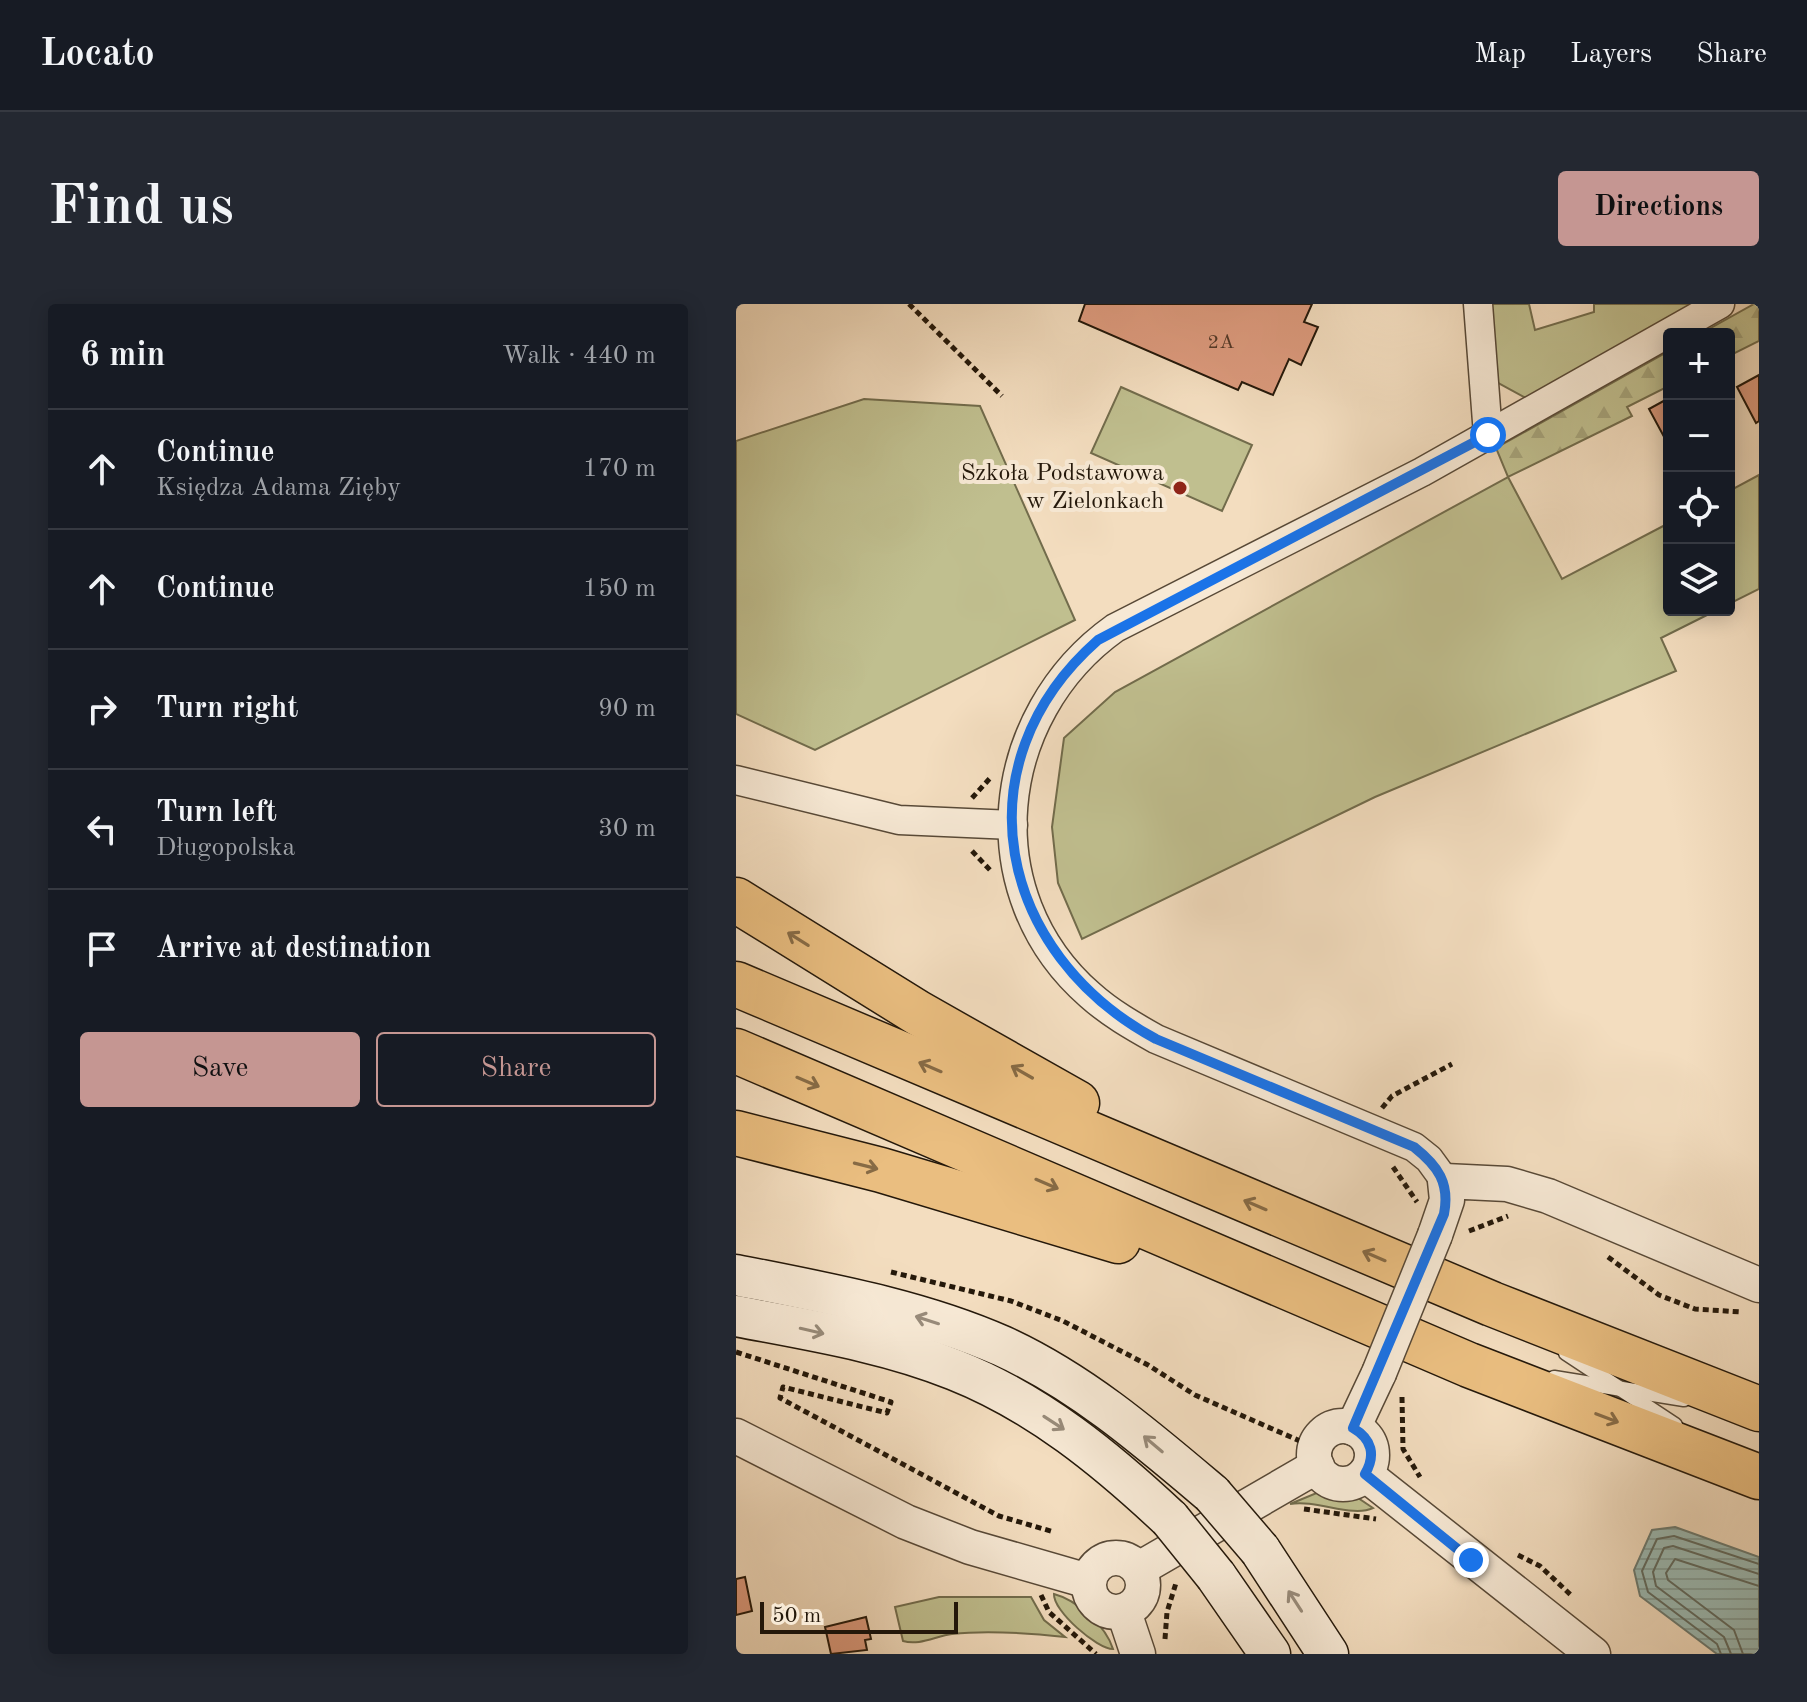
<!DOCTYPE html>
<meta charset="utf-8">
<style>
:root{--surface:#171b24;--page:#242831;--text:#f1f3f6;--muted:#9ea1a6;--line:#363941;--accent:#c59692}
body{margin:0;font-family:"Old Standard TT",serif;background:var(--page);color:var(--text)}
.controls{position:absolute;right:24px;top:24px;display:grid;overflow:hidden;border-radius:8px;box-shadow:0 4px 20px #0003}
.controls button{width:72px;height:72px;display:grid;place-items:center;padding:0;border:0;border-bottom:2px solid var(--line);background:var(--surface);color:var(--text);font:40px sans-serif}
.scale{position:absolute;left:24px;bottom:20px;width:198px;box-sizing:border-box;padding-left:8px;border:4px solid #24180a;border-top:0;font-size:22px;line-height:28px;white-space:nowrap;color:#24180a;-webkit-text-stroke:6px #f7e9d5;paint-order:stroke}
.stop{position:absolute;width:24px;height:24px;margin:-18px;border:6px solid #1a73e8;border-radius:50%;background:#fff}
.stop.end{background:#1a73e8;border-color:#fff;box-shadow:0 2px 8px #0008}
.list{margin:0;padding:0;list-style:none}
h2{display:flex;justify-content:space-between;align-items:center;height:104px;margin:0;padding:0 32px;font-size:34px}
h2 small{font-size:26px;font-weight:400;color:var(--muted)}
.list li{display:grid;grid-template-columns:52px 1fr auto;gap:24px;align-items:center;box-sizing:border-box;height:120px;padding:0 32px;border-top:2px solid var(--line)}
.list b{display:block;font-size:30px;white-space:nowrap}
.list p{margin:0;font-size:26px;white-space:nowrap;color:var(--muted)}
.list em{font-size:26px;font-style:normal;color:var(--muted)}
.actions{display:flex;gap:16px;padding:24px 32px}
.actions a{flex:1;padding:18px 0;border:2px solid var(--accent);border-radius:8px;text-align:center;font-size:28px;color:var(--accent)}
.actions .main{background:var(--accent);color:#111}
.icon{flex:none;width:44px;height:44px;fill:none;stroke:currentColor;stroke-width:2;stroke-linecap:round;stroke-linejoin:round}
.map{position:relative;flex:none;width:1023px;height:1350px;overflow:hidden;border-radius:8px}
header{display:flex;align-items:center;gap:48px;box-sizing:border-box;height:112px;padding:0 40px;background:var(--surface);border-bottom:2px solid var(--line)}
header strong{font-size:38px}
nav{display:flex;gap:44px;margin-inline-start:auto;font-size:28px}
.intro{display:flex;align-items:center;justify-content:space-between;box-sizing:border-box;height:192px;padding:0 48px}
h1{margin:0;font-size:56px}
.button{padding:20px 36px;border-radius:8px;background:var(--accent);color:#111;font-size:28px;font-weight:700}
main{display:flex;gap:48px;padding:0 48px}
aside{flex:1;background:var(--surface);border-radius:8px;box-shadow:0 4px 20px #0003}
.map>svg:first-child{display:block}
.grass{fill:#c0bf8f;stroke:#726c4c;stroke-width:2}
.forest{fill:url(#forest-firs);stroke:#726c4c;stroke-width:2}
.water{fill:url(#water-rules);stroke:#6b7a71;stroke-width:2}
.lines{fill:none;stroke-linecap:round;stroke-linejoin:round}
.shore{stroke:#606a60;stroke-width:2}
.building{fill:#dc9a7d;stroke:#24180a;stroke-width:2}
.service-casing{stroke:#584937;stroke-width:17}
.minor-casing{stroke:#584937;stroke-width:31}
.tertiary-casing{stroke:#584937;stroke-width:37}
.secondary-casing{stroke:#24180a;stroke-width:43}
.motorway-casing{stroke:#24180a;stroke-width:47}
.path{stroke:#24180a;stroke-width:5;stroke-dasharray:6 4;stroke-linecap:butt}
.service{stroke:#f7e9d5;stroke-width:14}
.minor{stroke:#f7e9d5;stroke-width:28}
.tertiary{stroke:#f7e9d5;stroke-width:34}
.secondary{stroke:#f7e9d5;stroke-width:40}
.motorway{stroke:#eabe80;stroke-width:44}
.tertiary-bridge-casing{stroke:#584937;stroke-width:37;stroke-linecap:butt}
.secondary-bridge-casing{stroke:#24180a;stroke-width:43;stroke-linecap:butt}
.tertiary-bridge{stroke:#f7e9d5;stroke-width:34}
.secondary-bridge{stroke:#f7e9d5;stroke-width:40}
.oneway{stroke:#876b45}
.oneway2{stroke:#988b7a}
.route{stroke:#1a73e8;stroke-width:10}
.poi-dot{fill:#8f2418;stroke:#f7e9d5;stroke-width:3}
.labels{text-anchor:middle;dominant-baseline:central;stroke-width:8;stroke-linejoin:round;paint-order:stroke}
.number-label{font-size:20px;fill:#523827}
.poi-label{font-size:24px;fill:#24180a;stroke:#f7e9d5;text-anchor:end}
</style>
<header>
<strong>Locato</strong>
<nav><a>Map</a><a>Layers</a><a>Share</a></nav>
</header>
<div class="intro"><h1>Find us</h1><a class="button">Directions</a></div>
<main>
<aside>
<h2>6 min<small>Walk · 440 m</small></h2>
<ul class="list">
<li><svg class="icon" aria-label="ahead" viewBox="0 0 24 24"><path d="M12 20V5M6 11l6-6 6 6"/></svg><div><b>Continue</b><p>Księdza Adama Zięby</p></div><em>170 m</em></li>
<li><svg class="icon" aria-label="ahead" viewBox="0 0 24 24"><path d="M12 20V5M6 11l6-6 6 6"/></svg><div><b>Continue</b></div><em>150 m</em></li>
<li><svg class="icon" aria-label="right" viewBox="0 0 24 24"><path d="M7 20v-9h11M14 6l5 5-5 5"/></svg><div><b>Turn right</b></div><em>90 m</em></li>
<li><svg class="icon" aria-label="left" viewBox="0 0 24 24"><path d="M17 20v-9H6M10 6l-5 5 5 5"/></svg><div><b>Turn left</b><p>Długopolska</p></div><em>30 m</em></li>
<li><svg class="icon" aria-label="arrive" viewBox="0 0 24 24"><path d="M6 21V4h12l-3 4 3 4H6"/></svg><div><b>Arrive at destination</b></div></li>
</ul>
<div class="actions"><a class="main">Save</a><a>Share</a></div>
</aside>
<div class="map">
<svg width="1023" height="1350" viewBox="0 0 1023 1350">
<defs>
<pattern id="forest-firs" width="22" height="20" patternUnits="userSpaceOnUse" patternTransform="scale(2)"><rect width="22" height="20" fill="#c0bf8f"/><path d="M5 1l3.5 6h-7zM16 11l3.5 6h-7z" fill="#a5a37a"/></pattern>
<pattern id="water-rules" width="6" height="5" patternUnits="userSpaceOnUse" patternTransform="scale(2)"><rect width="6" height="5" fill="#9bbbb5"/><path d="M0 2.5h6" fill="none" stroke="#85a09a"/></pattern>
</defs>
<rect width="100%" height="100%" fill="#f3ddbf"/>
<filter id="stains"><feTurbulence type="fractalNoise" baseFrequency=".0025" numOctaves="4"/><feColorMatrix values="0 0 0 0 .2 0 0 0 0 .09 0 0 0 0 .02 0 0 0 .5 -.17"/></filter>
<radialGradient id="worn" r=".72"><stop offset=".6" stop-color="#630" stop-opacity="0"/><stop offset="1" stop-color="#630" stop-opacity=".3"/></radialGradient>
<g class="grass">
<polygon points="755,0 793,0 799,26 858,8 858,0 961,0 797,98 762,79"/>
<polygon points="385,83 516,141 486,207 355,149"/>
<polygon points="128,95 244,102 339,316 79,446 0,410 0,137"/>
<polygon points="1023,171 1023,285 993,300 993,187"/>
<polygon points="772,173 826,275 933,219 933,306 981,306 925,334 940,367 639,493 346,635 322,579 316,523 328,434 379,388"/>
<path d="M583,1188L622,1194L637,1204C616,1214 580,1195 554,1200Z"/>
<path d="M318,1290C341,1296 370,1322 377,1345C361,1345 317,1307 318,1290Z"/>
<path d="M203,1293H295L308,1316L329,1333C292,1329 253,1326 216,1330C200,1332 183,1342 167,1337L159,1303Z"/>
</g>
<g class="forest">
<polygon points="1018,0 1023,0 1023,37 993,52 993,30 964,30"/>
<polygon points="933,47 933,82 891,103 896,112 772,173 760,144"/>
</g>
<polygon class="water" points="939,1223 1023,1253 1023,1350 981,1350 904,1292 898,1266 916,1226"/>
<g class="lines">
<g class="shore">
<polyline points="985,1350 981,1340 912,1288 906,1267 921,1235 938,1232 1023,1260"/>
<polyline points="995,1350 988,1333 920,1282 917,1268 928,1244 937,1242 1023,1270"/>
<polyline points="1007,1350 998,1326 932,1276 930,1269 939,1255 1023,1282"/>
</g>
</g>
<g class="building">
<polygon points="349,0 576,0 568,18 582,23 565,61 553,55 537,91 506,78 502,86 343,17"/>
<polygon points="1023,71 1023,117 1020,119 1001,83"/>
<polygon points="933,94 933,142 913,105"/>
<polygon points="9,1273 16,1307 0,1311 0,1275"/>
<polygon points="130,1313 135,1335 129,1336 131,1346 95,1350 89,1323"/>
</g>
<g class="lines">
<defs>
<g id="service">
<polyline points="830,1049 939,1121"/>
<polyline points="818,1074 948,1095"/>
</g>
<g id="minor">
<polyline points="742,0 752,131"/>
<polyline points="0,476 163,516 277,521"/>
<path d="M709,877L693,855L678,843L420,735C397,722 374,709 354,691C238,590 257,411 379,324L686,168L984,0"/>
</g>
<g id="tertiary">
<polyline points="699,931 711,896 709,877 771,880 812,892 1023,981"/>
<circle cx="607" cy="1151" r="29"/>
<polyline points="617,1124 643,1069"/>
<polyline points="0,1132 170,1218 234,1243 352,1277"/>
<polyline points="629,1170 857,1350"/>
<circle cx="380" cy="1281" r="27"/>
<polyline points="403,1265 581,1162"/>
<polyline points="388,1308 402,1350"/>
</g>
<g id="secondary">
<path d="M0,971C90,989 182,1005 266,1042C345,1078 411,1135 476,1190"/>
<path d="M0,1012C73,1026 150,1038 219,1066C302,1099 370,1155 434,1215"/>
<polyline points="524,1246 592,1350"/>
<polyline points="480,1272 534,1350"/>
</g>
<g id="motorway">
<polyline points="0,596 182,709 341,799"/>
<polyline points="0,680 756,1000 1023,1105"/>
<polyline points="0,747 733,1061 1023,1173"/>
<polyline points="0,829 145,866 382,937"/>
</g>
</defs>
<use href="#service" class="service-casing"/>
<use href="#minor" class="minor-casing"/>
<use href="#tertiary" class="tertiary-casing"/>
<use href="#secondary" class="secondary-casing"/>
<use href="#motorway" class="motorway-casing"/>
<g class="path">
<polyline points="173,0 266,92"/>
<polyline points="236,494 256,472"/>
<polyline points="236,547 254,566"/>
<polyline points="646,804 656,792 716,760"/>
<polyline points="657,863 681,898"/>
<polyline points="733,927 772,912"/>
<polyline points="872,953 923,991 959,1005 1006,1008"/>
<polyline points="155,968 275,997 327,1017 412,1061 459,1091 564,1137"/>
<polyline points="0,1048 155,1098 151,1109 47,1083 44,1094 263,1212 318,1228"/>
<polyline points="666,1093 667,1145 684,1173"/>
<polyline points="568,1205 640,1215"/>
<polyline points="782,1251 804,1262 837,1293"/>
<polyline points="305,1291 313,1308 360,1350"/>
<polyline points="429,1335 431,1308 440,1279"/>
</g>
<use href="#service" class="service"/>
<use href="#minor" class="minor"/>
<use href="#tertiary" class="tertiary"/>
<use href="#secondary" class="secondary"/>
<use href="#motorway" class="motorway"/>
<defs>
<polyline id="tertiary-bridge" points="643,1069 699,931"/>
<g id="secondary-bridge">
<polyline points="476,1190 524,1246"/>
<polyline points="434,1215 480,1272"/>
</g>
</defs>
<use href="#tertiary-bridge" class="tertiary-bridge-casing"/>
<use href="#secondary-bridge" class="secondary-bridge-casing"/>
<use href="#tertiary-bridge" class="tertiary-bridge"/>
<use href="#secondary-bridge" class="secondary-bridge"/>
</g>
<defs><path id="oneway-shaft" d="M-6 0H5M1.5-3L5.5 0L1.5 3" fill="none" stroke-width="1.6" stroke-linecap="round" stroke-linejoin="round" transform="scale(2)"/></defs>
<g class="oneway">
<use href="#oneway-shaft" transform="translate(62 635) rotate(-148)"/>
<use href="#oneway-shaft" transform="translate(194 763) rotate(-157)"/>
<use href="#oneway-shaft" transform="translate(286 768) rotate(-150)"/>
<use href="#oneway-shaft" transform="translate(72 778) rotate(23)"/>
<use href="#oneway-shaft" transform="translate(130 862) rotate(14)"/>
<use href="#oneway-shaft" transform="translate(311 880) rotate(23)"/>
<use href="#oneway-shaft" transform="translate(519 901) rotate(-157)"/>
<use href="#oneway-shaft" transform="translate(638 952) rotate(-157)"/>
<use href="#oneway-shaft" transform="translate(871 1114) rotate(21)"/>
</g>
<g class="oneway2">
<use href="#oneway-shaft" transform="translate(191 1016) rotate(-162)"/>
<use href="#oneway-shaft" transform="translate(76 1027) rotate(13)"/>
<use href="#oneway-shaft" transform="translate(318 1119) rotate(33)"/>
<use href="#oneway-shaft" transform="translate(417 1140) rotate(-140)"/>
<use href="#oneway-shaft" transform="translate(559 1297) rotate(-123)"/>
</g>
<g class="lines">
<path class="route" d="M735,1256L629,1170C640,1151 636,1135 617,1124L708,910C714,879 702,862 678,843L420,735C262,650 221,460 362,336L752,131"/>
</g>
<circle class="poi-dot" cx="444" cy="184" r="8"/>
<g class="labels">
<g class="number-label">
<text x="485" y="39">2A</text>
</g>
<g class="poi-label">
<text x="428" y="170">Szkoła Podstawowa<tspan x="428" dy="28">w Zielonkach</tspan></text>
</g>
</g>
<rect width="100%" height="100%" filter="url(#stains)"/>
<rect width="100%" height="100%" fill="url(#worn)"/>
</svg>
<div class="controls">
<button>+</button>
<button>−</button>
<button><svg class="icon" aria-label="locate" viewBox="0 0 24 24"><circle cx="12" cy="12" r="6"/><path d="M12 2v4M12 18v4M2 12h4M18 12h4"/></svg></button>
<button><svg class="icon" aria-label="layers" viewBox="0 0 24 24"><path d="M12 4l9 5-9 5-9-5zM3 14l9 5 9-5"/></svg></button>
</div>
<div class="scale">50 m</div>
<div class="stop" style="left:752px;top:131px"></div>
<div class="stop end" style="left:735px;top:1256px"></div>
</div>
</main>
